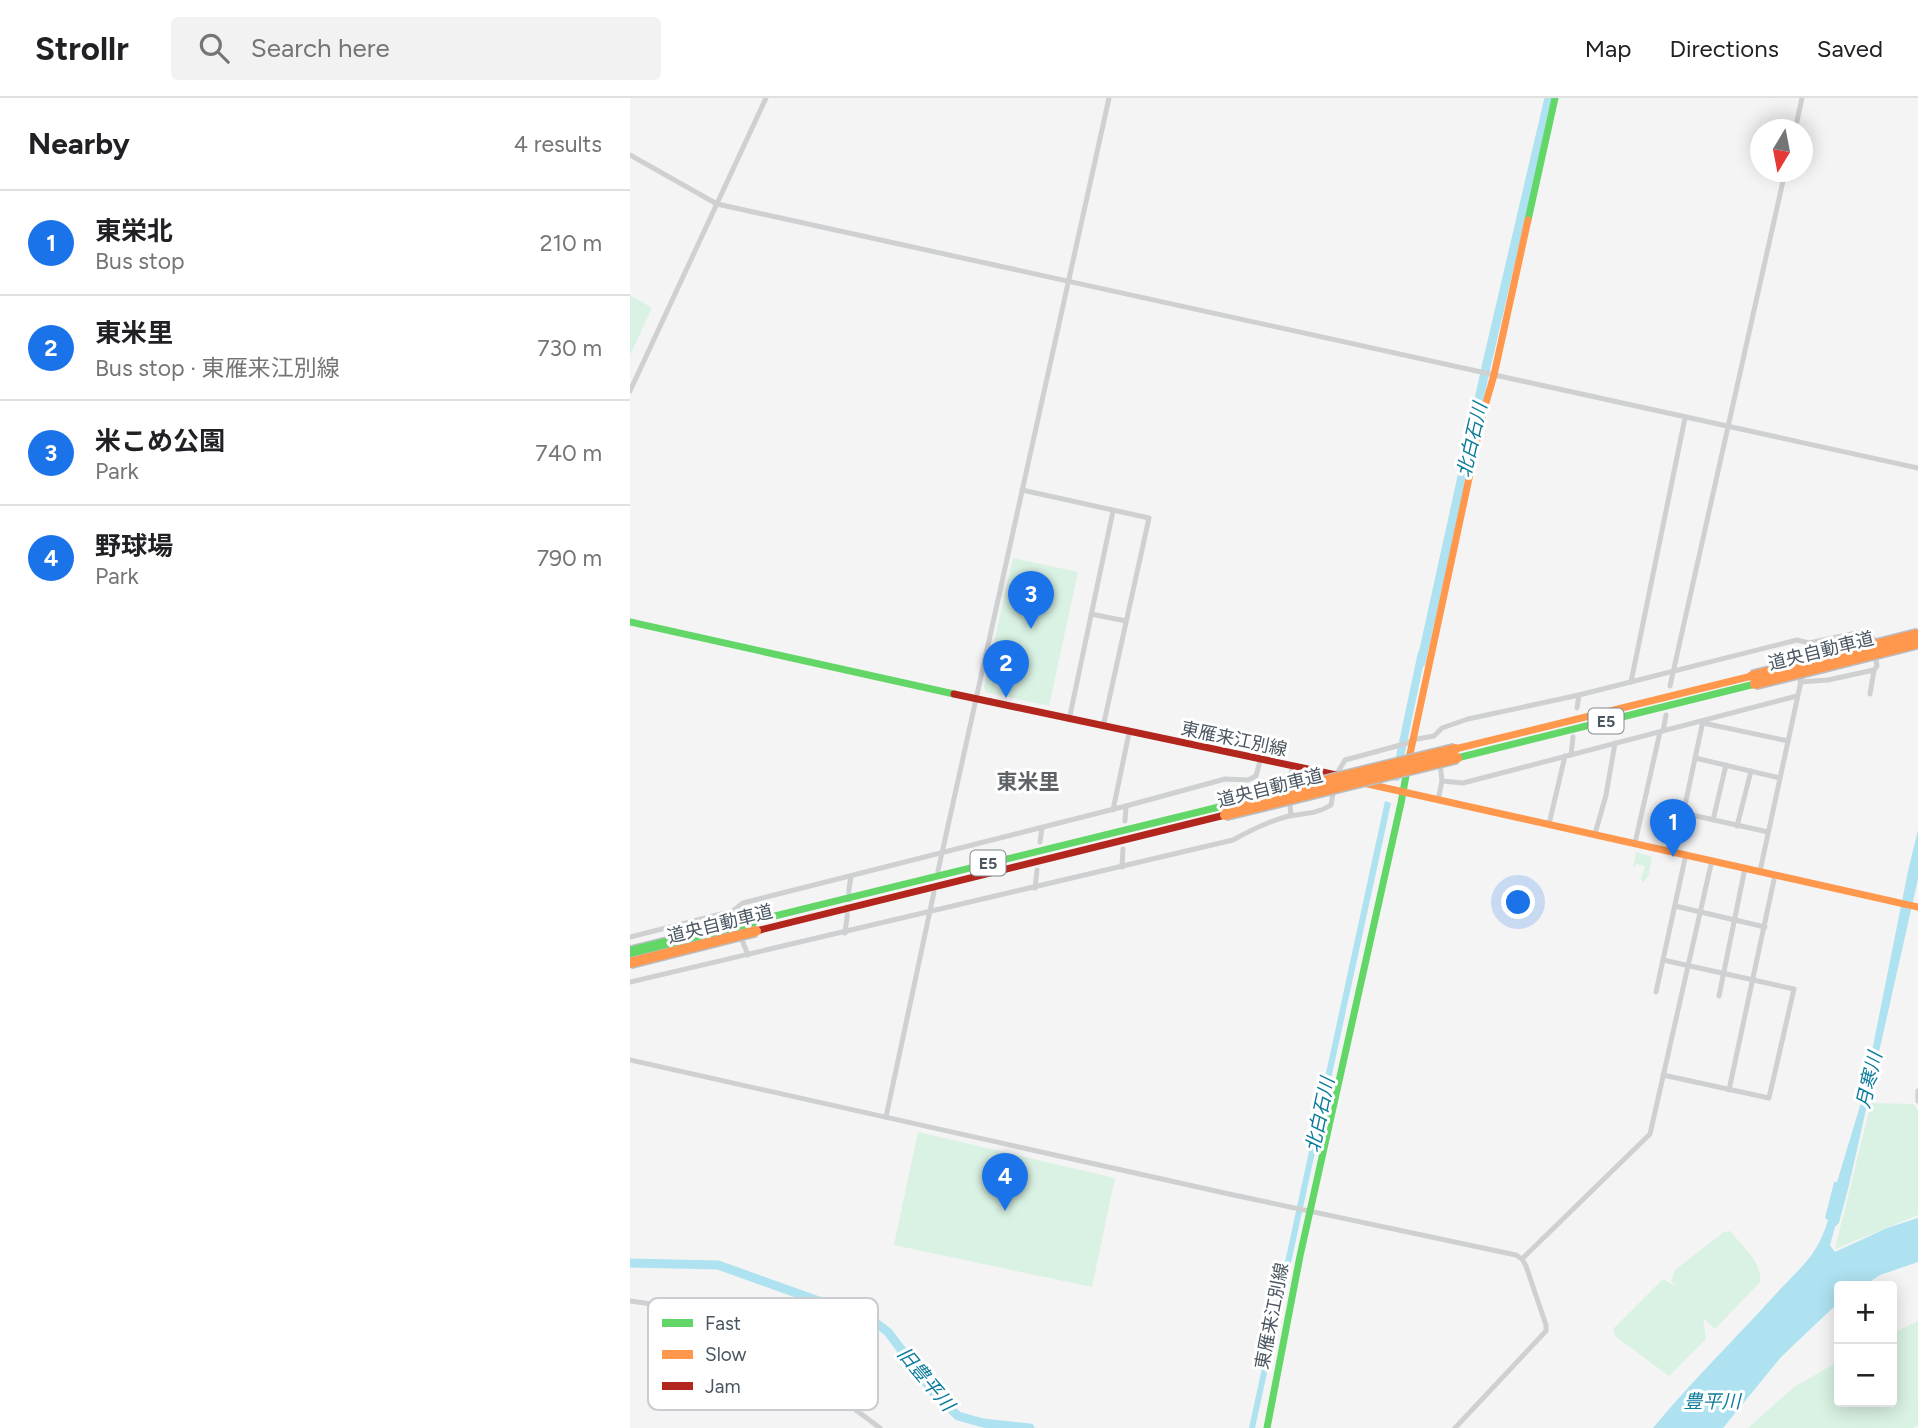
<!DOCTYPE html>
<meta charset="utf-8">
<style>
:root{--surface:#fff;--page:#f2f2f2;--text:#202124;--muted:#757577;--line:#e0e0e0;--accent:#1a73e8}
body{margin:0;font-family:Figtree,"Noto Sans JP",sans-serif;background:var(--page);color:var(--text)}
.controls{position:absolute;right:21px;bottom:21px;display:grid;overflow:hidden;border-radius:7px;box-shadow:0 4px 18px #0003}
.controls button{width:63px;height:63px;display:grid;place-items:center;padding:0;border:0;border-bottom:2px solid var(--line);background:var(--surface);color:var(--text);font:35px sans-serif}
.compass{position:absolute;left:1120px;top:21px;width:63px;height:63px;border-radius:50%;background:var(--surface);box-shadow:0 4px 18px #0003;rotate:190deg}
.you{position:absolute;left:889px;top:805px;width:24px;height:24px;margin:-18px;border:5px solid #fff;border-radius:50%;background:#1a73e8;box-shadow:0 0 0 10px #1a73e833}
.badge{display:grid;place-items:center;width:46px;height:46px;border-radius:50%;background:var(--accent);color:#fff;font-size:23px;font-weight:700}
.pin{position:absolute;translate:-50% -58px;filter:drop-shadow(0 2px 4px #0008)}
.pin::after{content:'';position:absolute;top:37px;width:24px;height:21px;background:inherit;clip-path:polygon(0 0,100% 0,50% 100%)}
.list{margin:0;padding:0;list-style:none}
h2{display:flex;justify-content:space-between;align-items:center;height:91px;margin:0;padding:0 28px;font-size:30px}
h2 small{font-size:23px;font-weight:400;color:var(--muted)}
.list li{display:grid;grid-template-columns:46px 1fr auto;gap:21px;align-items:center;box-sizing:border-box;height:105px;padding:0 28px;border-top:2px solid var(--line)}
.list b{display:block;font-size:26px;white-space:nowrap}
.list p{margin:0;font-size:23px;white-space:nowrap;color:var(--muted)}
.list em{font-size:23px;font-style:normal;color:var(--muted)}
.icon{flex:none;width:38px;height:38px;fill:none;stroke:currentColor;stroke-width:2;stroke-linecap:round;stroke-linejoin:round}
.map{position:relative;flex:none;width:1288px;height:1330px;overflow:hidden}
header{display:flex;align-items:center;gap:42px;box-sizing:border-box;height:98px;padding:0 35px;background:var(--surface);border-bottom:2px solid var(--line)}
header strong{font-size:33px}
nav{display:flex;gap:38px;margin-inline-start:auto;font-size:24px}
.search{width:490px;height:63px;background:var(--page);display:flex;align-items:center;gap:18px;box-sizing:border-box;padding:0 24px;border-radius:7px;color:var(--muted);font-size:26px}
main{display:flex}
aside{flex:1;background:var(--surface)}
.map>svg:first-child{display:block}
.green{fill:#d9f2e3}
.water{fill:#aee2f0}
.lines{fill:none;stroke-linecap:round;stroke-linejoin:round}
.river{stroke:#aee2f0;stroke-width:9}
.street-tunnel{stroke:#d2d4d7;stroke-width:5;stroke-dasharray:5 2.5;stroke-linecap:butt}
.street{stroke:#ced0d2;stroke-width:5}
.fast{stroke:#63d668;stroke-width:7}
.slow{stroke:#ff974d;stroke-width:7}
.jam{stroke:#b3261e;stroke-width:7}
.fast-bridge-casing{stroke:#b9bec3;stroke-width:13;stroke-linecap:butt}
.slow-bridge-casing{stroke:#b9bec3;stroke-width:13;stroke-linecap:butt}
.fast-bridge{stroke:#63d668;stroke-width:10}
.slow-bridge{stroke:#ff974d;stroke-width:10}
.labels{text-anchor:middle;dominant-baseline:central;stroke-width:6;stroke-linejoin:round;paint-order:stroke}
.shield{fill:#fff;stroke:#808990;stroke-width:2}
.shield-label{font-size:16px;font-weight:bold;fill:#4a5661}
.street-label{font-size:18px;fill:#4a5661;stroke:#fff}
.water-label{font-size:19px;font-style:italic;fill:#0c7c9b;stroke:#fff}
.quarter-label{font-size:21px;font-weight:bold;fill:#5f6368;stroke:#fff}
.key{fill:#fff;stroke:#c9ccd0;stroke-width:2}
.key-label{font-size:19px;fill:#4a5661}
</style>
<header>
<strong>Strollr</strong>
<div class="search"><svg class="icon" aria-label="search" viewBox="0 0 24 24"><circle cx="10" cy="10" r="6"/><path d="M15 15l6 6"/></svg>Search here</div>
<nav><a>Map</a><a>Directions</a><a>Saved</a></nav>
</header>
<main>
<aside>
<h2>Nearby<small>4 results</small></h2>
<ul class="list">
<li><span class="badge">1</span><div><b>東栄北</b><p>Bus stop</p></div><em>210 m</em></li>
<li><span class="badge">2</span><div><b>東米里</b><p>Bus stop · 東雁来江別線</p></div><em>730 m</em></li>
<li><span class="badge">3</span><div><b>米こめ公園</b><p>Park</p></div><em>740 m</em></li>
<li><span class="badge">4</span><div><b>野球場</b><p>Park</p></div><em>790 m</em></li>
</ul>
</aside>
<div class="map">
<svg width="1288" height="1330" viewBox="0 0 1288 1330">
<rect width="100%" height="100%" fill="#f4f4f4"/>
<g class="green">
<polygon points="0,197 22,210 0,257"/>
<polygon points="383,460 448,474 419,608 356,594 354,589"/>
<polygon points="1006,754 1022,759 1019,776 1013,785 1011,781 1015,768 1007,766 1003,770"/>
<polygon points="1241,1005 1283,1006 1288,1012 1288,1117 1205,1151"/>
<polygon points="288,1034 485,1080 462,1189 264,1147"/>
<path d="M1100,1133C1112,1148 1132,1163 1130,1184L1085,1231L1073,1220L1076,1241L1039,1278L985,1238L983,1231L1033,1181L1047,1189L1041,1183L1045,1172L1094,1134Z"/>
<polygon points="1288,1223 1288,1327 1283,1330 1118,1330 1164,1289 1209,1263 1209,1304 1262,1304 1262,1236"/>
</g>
<g class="water">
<polygon points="788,554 796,554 769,683 761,682"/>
<polygon points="755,703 761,705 747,770 625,1330 619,1330"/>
<path d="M1288,732V781L1219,1087L1209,1125L1205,1129L1200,1147L1205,1154L1257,1130L1288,1120V1164L1250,1177L1233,1188H1209V1204L1151,1259L1093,1330H1023C1061,1284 1103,1243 1143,1199C1168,1171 1187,1160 1198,1122L1195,1120L1204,1084H1207L1233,998L1278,773Z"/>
</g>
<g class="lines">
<g class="river">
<polyline points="791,565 857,265 919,0"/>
<polyline points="0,1165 88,1167 242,1222 258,1234 304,1295 328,1318 353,1325 400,1330"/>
</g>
<polyline class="street-tunnel" points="217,819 219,791"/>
<g class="street">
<polyline points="1165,32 1172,0"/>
<polyline points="0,57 87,106 1288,370"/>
<polyline points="0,293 136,0"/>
<polyline points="392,392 519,420 473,629"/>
<polyline points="461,516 496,523"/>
<polyline points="1175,565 1179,545"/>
<polyline points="1001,584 1055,320"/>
<polyline points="1170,584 1198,582 1244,572"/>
<polyline points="1040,588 1155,74"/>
<polyline points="1240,596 1244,572 1247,568 1245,556"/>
<polyline points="947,610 949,597"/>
<polyline points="439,622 483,413"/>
<polyline points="1073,625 1158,643"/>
<polyline points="1033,633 1036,617"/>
<polyline points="941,657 943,639"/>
<polyline points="1065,660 1150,680"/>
<polyline points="706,677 715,662 778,645 782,642 804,638 812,630 838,621 949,597 1167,542 1179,545 1236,533 1243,540 1244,546"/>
<polyline points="812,683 833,685 1167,598"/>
<polyline points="808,702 812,683 810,664"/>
<polyline points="483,712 499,635"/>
<polyline points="1053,715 1138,734"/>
<polyline points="661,718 658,685 663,669"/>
<polyline points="1083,722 1096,667"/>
<polyline points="495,723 496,708"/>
<polyline points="919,726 935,658"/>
<polyline points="1107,728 1121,673"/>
<polyline points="965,736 976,697 985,645"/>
<polyline points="410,744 412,730"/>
<polyline points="1005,745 1030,634"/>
<polyline points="1045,754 1073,623"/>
<polyline points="492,769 493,751"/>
<polyline points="308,773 479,0"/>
<polyline points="1130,773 1173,574"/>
<polyline points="405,790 407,772"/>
<polyline points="219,791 221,778"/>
<polyline points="1045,808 1135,829"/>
<polyline points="215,835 217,819"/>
<polyline points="110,837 118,857"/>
<polyline points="0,839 103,813 113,805 496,708 595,681 618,682 626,678 630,663"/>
<path d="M0,884L603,742C621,732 639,723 659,718C675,715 687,716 701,707L704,690"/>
<polyline points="1026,894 1056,756"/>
<polyline points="1089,898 1115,770"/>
<polyline points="0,962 599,1096 886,1157 892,1161 896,1168 916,1227 916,1233 825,1330"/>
<polyline points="1033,977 1139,1000 1164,891 1033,862"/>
<polyline points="1099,992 1145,777"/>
<polyline points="1288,993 1288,1003"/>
<polyline points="256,1019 304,794"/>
<polyline points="892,1161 1020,1036 1082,762"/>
<polyline points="0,1203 43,1209 124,1247 187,1283 250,1330"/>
</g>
<g class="fast">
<polyline points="898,122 925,0"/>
<polyline points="0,524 324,596"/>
<polyline points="827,660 1125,586"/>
<polyline points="124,823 593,708"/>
<polyline points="637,1330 670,1158 771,705 780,656"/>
</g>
<g class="slow">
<polyline points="825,651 1122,578"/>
<polyline points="780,656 853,315 864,277 898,122"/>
<polyline points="729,684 1288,809"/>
</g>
<g class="jam">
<polyline points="324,596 711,678"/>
<polyline points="126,833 595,717"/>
</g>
<defs>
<polyline id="fast-bridge" points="0,854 124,823"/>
<g id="slow-bridge">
<polyline points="1122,578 1288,536"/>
<polyline points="1125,586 1288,545"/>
<polyline points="593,708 825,651"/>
<polyline points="595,717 827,660"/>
<polyline points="0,865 126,833"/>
</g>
</defs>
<use href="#fast-bridge" class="fast-bridge-casing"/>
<use href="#slow-bridge" class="slow-bridge-casing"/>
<use href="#fast-bridge" class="fast-bridge"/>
<use href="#slow-bridge" class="slow-bridge"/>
</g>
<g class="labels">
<g class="shield">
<rect x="958.5" y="610.5" width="35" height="25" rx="5"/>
<rect x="340.5" y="752.5" width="35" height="25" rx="5"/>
</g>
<g class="shield-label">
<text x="976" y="623">E5</text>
<text x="358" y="765">E5</text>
</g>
<g class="street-label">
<text transform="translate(1191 553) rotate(-14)">道央自動車道</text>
<text transform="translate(604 641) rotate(12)">東雁来江別線</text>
<text transform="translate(640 690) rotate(-14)">道央自動車道</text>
<text transform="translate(90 826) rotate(-14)">道央自動車道</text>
<text transform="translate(642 1218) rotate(-79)">東雁来江別線</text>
</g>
<g class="water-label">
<text transform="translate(842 342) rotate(-77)">北白石川</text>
<text transform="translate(1239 982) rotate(-77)">月寒川</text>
<text transform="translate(690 1017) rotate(-78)">北白石川</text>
<text transform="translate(296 1281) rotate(50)">旧豊平川</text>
<text x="1082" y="1303">豊平川</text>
</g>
<g class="quarter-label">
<text x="398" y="683">東米里</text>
</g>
</g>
<rect x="18" y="1200" width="230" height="112" rx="10" class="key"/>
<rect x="32" y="1221" width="31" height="8" fill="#63d668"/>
<rect x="32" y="1252" width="31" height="9" fill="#ff974d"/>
<rect x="32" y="1284" width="31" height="8" fill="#b3261e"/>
<g class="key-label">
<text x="75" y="1232">Fast</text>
<text x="75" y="1263">Slow</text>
<text x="75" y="1295">Jam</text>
</g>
</svg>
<div class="controls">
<button>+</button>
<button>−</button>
</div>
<svg class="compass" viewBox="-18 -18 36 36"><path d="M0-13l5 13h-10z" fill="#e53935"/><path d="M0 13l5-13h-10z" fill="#757577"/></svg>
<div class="you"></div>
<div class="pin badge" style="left:1043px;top:759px">1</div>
<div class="pin badge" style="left:376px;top:600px">2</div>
<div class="pin badge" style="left:401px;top:531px">3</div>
<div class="pin badge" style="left:375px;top:1113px">4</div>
</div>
</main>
